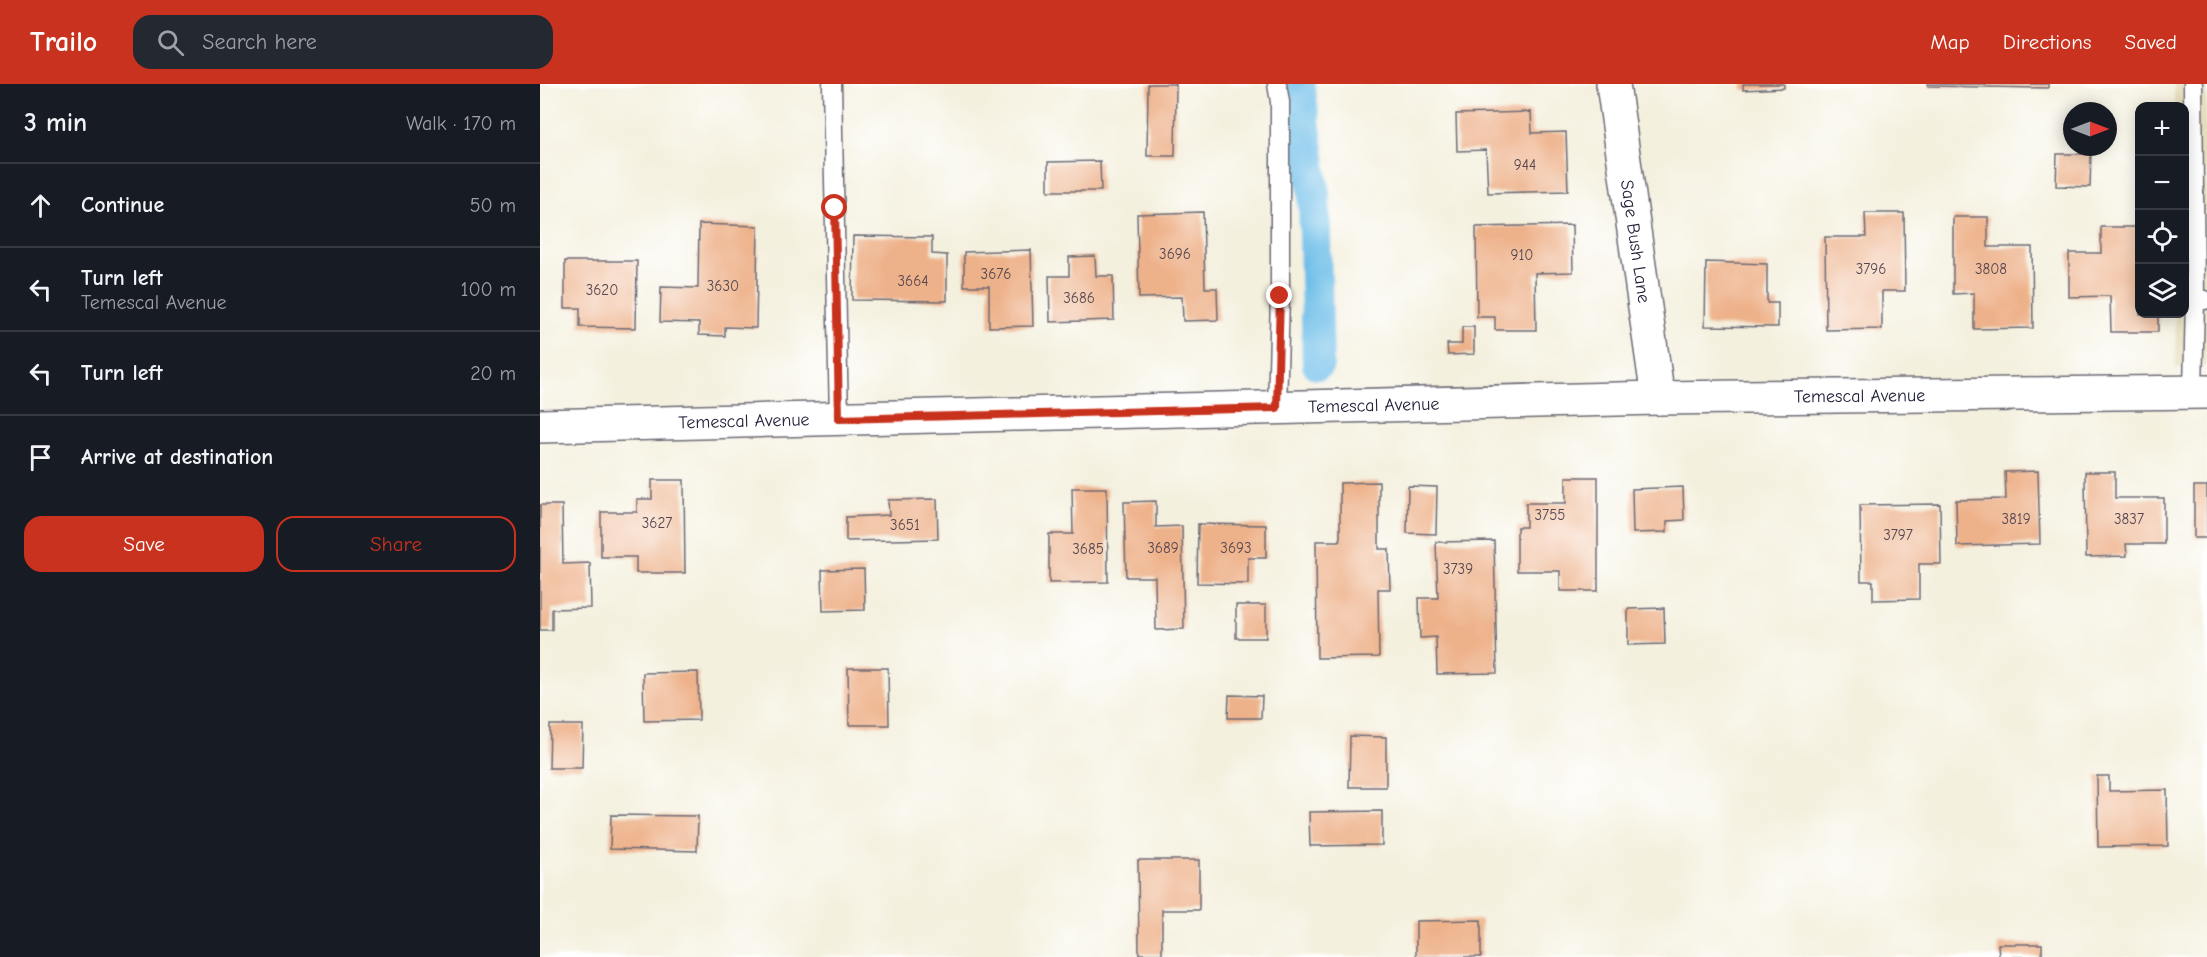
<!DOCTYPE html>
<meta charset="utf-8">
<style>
:root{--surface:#171b24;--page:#242831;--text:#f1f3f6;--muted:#9ea1a6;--line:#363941;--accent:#c8321e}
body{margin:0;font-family:"Comic Neue",sans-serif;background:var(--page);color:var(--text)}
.controls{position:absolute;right:18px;top:18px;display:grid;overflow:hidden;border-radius:12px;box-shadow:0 3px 15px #0003}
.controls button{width:54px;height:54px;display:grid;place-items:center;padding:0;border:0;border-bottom:2px solid var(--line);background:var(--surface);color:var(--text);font:30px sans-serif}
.compass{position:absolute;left:1523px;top:18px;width:54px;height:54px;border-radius:50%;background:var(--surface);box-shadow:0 3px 15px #0003;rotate:90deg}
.stop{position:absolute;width:18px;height:18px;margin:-14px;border:4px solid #c8321e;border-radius:50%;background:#fff}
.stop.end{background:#c8321e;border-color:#fff;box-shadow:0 2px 6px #0008}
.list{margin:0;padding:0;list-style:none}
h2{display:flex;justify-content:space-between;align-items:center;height:78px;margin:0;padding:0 24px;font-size:26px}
h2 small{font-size:20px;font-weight:400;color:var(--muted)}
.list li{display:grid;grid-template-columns:39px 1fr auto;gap:18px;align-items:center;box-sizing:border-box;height:84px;padding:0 24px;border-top:2px solid var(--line)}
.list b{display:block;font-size:22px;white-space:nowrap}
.list p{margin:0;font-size:20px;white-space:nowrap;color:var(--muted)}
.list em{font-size:20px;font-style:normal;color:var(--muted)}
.actions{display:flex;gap:12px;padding:18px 24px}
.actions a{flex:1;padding:14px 0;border:2px solid var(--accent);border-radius:18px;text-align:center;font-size:21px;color:var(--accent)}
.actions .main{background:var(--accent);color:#fff}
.icon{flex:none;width:33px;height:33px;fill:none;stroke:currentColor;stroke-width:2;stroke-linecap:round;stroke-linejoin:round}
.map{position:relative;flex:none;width:1667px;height:873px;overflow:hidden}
header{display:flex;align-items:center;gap:36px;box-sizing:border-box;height:84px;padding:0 30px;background:var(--accent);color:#fff}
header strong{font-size:28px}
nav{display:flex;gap:33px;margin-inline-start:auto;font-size:21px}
.search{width:420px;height:54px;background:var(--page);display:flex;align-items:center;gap:15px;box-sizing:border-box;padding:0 21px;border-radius:18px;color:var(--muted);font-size:22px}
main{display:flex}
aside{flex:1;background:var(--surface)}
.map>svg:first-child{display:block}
.built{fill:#e4dbba}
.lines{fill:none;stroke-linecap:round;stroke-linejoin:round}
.canal{stroke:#6cbde8;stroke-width:32}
.building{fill:#eeb28b}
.service-casing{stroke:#6c6a74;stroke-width:21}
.minor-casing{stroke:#6c6a74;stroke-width:36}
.service{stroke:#fff;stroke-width:18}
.minor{stroke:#fff;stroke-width:33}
.route{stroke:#c8321e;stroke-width:8}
.labels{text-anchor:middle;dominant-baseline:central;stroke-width:4.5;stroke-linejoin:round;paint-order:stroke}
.number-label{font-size:15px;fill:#55464f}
.street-label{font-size:18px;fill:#22223b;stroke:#fff}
</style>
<header>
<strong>Trailo</strong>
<div class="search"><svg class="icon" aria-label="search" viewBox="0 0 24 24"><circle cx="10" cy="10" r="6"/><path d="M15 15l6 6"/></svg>Search here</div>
<nav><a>Map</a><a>Directions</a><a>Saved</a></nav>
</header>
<main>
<aside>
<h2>3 min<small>Walk · 170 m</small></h2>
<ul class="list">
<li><svg class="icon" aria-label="ahead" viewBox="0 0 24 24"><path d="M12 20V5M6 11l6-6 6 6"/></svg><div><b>Continue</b></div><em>50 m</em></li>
<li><svg class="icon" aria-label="left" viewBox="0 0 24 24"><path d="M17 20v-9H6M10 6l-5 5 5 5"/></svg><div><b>Turn left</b><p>Temescal Avenue</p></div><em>100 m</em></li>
<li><svg class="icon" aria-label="left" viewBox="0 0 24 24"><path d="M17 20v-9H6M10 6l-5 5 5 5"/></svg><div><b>Turn left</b></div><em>20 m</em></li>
<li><svg class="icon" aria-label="arrive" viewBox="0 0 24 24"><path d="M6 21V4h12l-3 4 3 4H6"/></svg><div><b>Arrive at destination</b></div></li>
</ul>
<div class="actions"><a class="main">Save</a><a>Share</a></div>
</aside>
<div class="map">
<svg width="1667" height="873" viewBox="0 0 1667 873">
<rect width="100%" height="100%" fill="#fff"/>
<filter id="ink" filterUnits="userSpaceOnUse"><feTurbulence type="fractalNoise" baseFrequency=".0167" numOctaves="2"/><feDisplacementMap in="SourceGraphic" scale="12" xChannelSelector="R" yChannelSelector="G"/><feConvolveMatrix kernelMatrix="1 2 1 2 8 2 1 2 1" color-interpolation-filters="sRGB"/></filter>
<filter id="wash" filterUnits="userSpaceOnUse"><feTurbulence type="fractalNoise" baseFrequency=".008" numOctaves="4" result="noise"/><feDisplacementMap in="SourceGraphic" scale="24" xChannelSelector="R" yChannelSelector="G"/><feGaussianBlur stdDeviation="1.35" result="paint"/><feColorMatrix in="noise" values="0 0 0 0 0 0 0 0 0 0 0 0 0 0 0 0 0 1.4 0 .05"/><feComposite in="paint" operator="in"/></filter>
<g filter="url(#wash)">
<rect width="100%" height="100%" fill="#f4f0de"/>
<polygon class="built" points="1634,0 1667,0 1667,283 1636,284 1635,230 1644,230 1644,22 1634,22"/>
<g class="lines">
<polyline class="canal" points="759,0 774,110 778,280"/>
</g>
<g id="blocks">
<g class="building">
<polygon points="608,0 636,0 635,72 607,72"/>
<polygon points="1203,0 1244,0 1244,4 1203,6"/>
<polygon points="1388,0 1508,0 1508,4 1388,2"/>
<polygon points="991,28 992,49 1026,48 1028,107 948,109 946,66 917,67 916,30"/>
<polygon points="1517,70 1551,70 1550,103 1516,102"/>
<polygon points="560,77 561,107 508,107 508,78"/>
<polygon points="663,128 665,204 677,204 678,236 643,237 642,213 599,214 597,130"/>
<polygon points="1325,129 1364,129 1365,207 1342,207 1342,245 1286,246 1285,153 1326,153"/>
<polygon points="1413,133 1448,133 1448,163 1492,163 1493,244 1434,245 1434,209 1413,210"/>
<polygon points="159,140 218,142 216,244 185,243 185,252 159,251 159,239 120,238 121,203 158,204"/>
<polygon points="1032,141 1033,188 995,189 996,246 955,246 955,233 937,233 936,143"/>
<polygon points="1561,143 1600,143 1600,230 1618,230 1618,248 1571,248 1570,212 1529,213 1529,169 1561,169"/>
<polygon points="313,152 392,153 392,170 407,171 407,217 312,216"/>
<polygon points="491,166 493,242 449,243 449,202 424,202 424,168"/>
<polygon points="555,172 556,192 573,192 574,236 510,238 509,192 529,192 529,173"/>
<polygon points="25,177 97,177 96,244 40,243 40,224 25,224"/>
<polygon points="1166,178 1227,180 1227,219 1238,219 1238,243 1165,242"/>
<polygon points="922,243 934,243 934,270 908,271 907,260 922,260"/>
<polygon points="1498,387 1500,460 1417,462 1416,416 1466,415 1465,388"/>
<polygon points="1545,388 1575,388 1575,414 1624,414 1624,460 1586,460 1587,472 1546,473"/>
<polygon points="1026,393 1058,393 1058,507 1020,507 1020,487 977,487 977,443 986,443 986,419 1026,419"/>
<polygon points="112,396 144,396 145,489 96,489 96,473 61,473 61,428 97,428 97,415 112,415"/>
<polygon points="839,398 839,465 849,465 850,505 838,505 839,573 777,574 776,457 800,457 800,399"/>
<polygon points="868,402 897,403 896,450 867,449"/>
<rect x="1654" y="402" width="13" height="52"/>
<polygon points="1143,403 1144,436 1127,437 1127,448 1093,449 1092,405"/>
<polygon points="532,404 567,404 568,498 509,499 509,450 533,450"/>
<polygon points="397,415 398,455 306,457 306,433 349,431 348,416"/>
<polygon points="616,417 616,443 642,442 644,545 616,546 615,493 586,493 584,418"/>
<polygon points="1400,420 1401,480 1379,480 1379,515 1333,516 1333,497 1321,497 1320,421"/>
<polygon points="0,421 22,421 23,480 50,479 51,524 12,525 12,546 0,546"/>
<polygon points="658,440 726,441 726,474 708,474 708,500 657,499"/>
<polygon points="954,457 957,589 897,590 896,553 880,554 879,514 898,514 896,458"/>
<polygon points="324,485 325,526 283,527 282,486"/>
<rect x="696" y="521" width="30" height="33"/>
<polygon points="1124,524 1125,560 1088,561 1088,525"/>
<polygon points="308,584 348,584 349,641 309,641"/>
<polygon points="158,588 159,636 104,637 103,589"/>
<polygon points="689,611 722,612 721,634 688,634"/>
<polygon points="10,641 43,641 42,684 9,684"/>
<polygon points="810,652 846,653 846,703 809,703"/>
<polygon points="1557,692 1569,692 1569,707 1627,706 1628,762 1558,763"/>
<polygon points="842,727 842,761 770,762 769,728"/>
<polygon points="71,731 158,732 157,767 70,765"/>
<polygon points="598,776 659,776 659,826 622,826 622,870 599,870"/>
<polygon points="941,836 941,873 876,873 876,837"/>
<polygon points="1458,860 1502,860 1502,873 1459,873"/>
</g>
</g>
</g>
<g filter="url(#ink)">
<use href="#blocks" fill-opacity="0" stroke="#6c6a74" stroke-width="1.5"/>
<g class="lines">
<defs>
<g id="service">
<polyline points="292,0 299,335"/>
<polyline points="1653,0 1655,216"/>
<polyline points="1653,307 1655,216 1665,216"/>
<polyline points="737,324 740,212 740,18 737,0"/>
</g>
<g id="minor">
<path id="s1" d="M1073,0L1118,314"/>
<path id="s2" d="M0,342L1118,314L1667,308"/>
</g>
</defs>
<use href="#service" class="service-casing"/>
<use href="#minor" class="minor-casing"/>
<use href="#service" class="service"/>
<use href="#minor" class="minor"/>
</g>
</g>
<g class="lines" filter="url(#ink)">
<polyline class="route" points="295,124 299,335 737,324 740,212"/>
</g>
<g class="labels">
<g class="number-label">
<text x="985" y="81">944</text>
<text x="635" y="170">3696</text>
<text x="982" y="171">910</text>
<text x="1331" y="185">3796</text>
<text x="1451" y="185">3808</text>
<text x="456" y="190">3676</text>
<text x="373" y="197">3664</text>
<text x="183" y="202">3630</text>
<text x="62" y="206">3620</text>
<text x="539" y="214">3686</text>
<text x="1010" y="431">3755</text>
<text x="1476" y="435">3819</text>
<text x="1589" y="435">3837</text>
<text x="117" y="439">3627</text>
<text x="365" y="441">3651</text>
<text x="1358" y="451">3797</text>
<text x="623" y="464">3689</text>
<text x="696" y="464">3693</text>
<text x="548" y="465">3685</text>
<text x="918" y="485">3739</text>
</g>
<g class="street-label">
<text stroke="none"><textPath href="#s1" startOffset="159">Sage Bush Lane</textPath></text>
<text stroke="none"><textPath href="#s2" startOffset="1320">Temescal Avenue</textPath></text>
<text stroke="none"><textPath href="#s2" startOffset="834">Temescal Avenue</textPath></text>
<text stroke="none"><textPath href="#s2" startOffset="204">Temescal Avenue</textPath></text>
</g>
</g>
</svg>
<div class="controls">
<button>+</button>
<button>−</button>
<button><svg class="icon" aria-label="locate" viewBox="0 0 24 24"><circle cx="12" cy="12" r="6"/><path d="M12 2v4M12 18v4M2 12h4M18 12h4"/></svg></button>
<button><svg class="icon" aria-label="layers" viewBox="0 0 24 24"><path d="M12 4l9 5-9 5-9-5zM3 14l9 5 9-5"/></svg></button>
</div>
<svg class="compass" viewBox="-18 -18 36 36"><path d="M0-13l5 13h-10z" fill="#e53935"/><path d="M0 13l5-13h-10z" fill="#9ea1a6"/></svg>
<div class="stop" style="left:295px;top:124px"></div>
<div class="stop end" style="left:740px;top:212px"></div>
</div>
</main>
